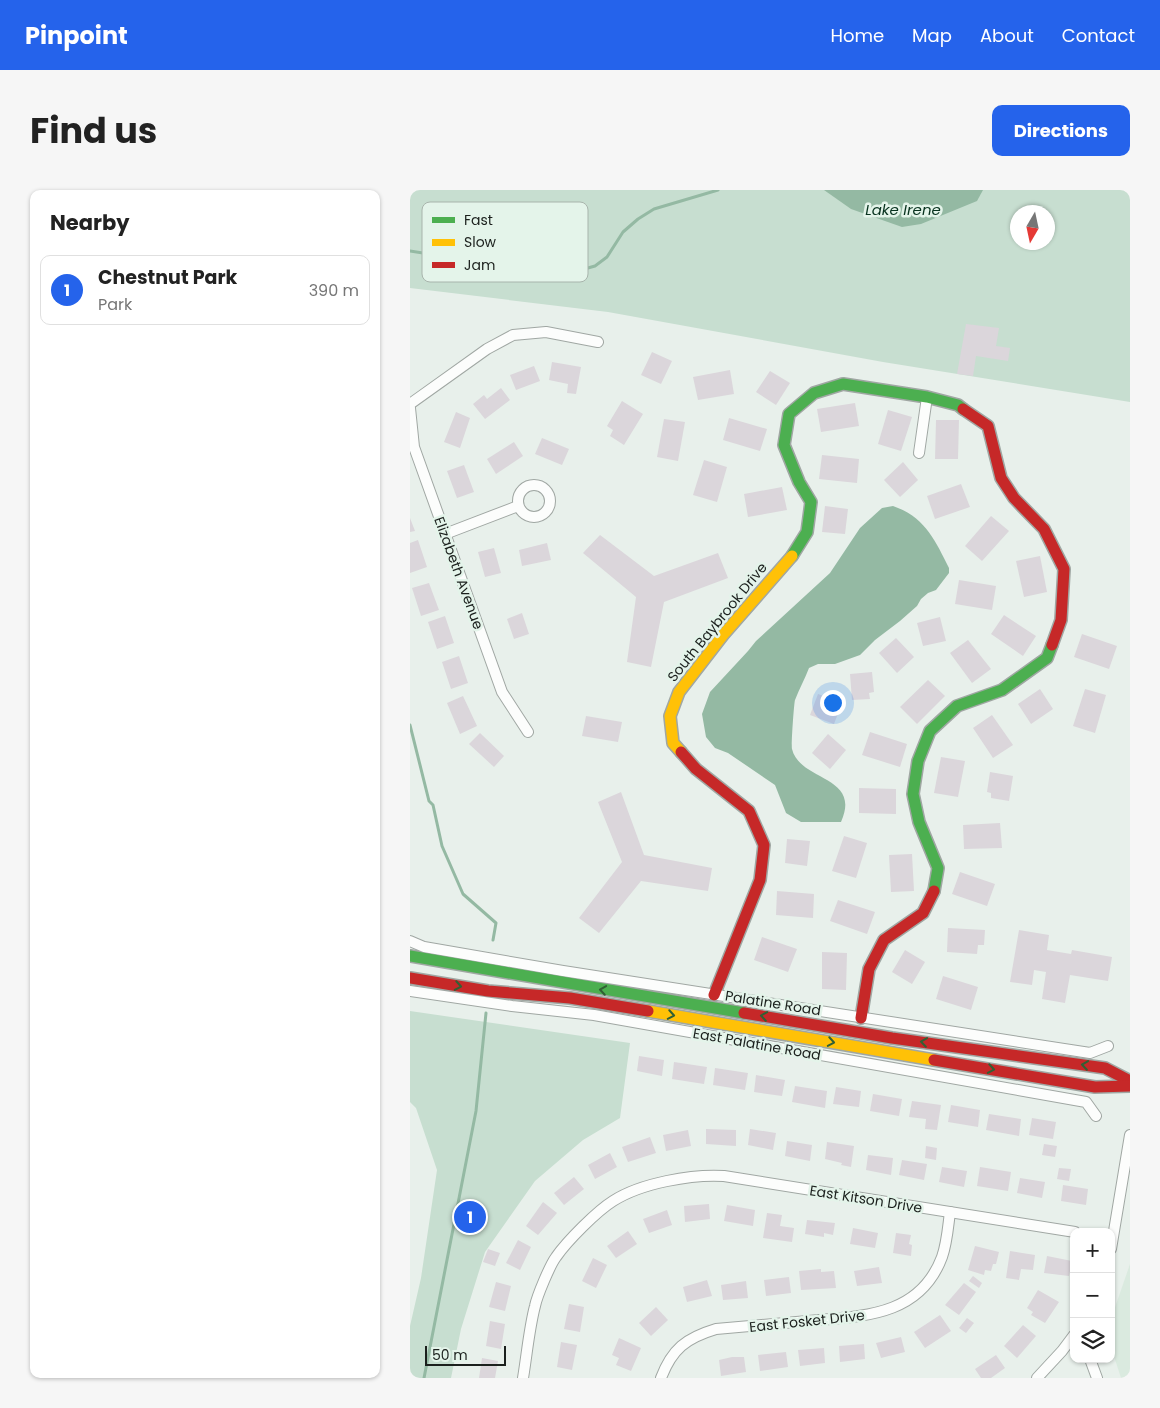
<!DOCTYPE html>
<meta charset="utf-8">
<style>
:root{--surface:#fff;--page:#f6f6f6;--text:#222;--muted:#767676;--line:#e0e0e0;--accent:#2563eb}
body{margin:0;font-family:Poppins,sans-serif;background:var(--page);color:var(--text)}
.controls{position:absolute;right:15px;bottom:15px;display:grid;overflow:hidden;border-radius:10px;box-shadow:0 1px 4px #0004}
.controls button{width:45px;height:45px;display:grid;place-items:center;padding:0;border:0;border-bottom:1px solid var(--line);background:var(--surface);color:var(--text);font:25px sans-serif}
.compass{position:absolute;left:600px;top:15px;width:45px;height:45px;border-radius:50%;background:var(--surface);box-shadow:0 1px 4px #0004;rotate:189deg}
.scale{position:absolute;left:15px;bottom:12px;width:81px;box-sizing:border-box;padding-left:5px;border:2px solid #1b201d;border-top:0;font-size:14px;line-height:18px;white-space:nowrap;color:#1b201d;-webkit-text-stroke:4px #e4f4ea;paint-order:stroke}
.you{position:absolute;left:422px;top:512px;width:18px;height:18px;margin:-12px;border:4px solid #fff;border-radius:50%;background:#1a73e8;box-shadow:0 0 0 8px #1a73e833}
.badge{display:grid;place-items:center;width:32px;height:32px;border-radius:50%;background:var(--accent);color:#fff;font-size:16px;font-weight:700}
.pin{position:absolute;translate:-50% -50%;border:2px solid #fff;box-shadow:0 1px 5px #0006}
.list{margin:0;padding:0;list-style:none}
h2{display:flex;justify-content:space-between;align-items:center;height:65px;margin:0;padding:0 20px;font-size:21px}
h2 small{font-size:16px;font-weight:400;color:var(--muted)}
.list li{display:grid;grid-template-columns:32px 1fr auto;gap:15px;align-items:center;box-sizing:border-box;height:70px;margin:0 10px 10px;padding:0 10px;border:1px solid var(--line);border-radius:10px}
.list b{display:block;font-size:19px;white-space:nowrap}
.list p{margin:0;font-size:16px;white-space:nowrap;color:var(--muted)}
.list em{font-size:16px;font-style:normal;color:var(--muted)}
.icon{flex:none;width:28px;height:28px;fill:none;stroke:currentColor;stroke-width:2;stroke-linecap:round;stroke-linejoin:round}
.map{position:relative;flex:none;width:720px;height:1188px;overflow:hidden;border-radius:10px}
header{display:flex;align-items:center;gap:30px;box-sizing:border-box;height:70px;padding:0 25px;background:var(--accent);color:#fff}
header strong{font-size:24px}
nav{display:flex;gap:28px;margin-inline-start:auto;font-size:18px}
.intro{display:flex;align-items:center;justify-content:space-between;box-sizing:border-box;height:120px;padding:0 30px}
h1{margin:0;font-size:35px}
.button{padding:12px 22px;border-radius:10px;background:var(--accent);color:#fff;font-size:18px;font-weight:700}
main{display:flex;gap:30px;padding:0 30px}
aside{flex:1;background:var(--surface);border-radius:10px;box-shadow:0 1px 4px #0004}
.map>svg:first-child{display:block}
.built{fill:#daeadf}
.green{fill:#c7ded0;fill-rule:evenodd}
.water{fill:#94b9a3}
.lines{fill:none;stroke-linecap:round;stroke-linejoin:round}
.stream{stroke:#94b9a3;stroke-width:3}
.building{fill:#dbd6db}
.street-casing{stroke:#a0a7a3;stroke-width:12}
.fast-casing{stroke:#a0a7a3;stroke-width:14}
.slow-casing{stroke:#a0a7a3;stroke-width:14}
.jam-casing{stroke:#a0a7a3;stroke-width:14}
.street{stroke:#fcfdfc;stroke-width:10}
.fast{stroke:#4caf50;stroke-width:11}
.slow{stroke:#ffc107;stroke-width:11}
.jam{stroke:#c62828;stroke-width:11}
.oneway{stroke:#316034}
.labels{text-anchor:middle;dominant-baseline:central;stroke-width:5;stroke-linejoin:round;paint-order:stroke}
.street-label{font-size:14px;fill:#1b201d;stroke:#e4f4ea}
.water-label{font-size:15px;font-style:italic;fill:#08331f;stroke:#e4f4ea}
.key{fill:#e4f4ea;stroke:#a8b4ac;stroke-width:1}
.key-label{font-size:14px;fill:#1b201d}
</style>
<header>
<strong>Pinpoint</strong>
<nav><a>Home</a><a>Map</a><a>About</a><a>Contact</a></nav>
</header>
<div class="intro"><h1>Find us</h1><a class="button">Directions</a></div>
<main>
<aside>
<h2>Nearby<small></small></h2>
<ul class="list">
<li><span class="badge">1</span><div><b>Chestnut Park</b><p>Park</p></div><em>390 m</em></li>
</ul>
</aside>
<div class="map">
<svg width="720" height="1188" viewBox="0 0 720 1188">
<rect width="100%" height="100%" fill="#e8f0eb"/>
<polygon class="built" points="720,1074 720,1188 711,1188 701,1157 701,1129"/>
<g class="green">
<path d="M0,0H720V212L473,172L198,122L0,98ZM608,22H638V52H608Z"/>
<polygon points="0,821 220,853 210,928 173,950 125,991 75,1062 51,1139 41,1188 0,1188 0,1136 11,1088 27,980 6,918 0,912"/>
</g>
<g class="water">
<polygon points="414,0 573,0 567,11 511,34 492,37 441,19"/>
<path d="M483,316C515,327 525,350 539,378V383L526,400L518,403L511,409L507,416L490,431L465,450L450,465L425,474H408L399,478C395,489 389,499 385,510C384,513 381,556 382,559C390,592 452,585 431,632H391L376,623L365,595L318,563L305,558L296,547L292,524L300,502L338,461L346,451L420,383L450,338L472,318Z"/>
</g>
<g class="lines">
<g class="stream">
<polyline points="0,61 128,81 160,83 185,76 197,67 213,42 228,29 244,19 308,0"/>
<polyline points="0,535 19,611 23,615 32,656 53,704 86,733 83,750"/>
<polyline points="14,1188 66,921 76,823"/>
</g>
</g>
<g class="building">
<polygon points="556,134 589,138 586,156 600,158 598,171 566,166 563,186 547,184"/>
<polygon points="242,162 262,171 251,194 231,185"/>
<polygon points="142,172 171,177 166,204 157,203 158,194 139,190"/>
<polygon points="124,176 130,191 106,200 100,185"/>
<polygon points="320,180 324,204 288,210 283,187"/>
<polygon points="360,181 380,193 366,215 346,202"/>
<polygon points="91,198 100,210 75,229 63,214 74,205 77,209"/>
<polygon points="212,211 233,224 214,255 200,246 203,240 197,236"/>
<polygon points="445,213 449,236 411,242 407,219"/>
<polygon points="478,220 502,227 491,261 468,254"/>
<polygon points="46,222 60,228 50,258 34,252"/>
<polygon points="319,228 357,239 350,261 313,250"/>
<polygon points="254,229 275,232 268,271 247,267"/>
<polygon points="526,230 549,230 548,269 525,269"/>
<polygon points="132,248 159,259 152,275 125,264"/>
<polygon points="104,252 113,266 86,284 77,269"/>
<polygon points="412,265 449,269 447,293 409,289"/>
<polygon points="294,270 317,277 307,312 283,305"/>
<polygon points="493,272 508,290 490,307 474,290"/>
<polygon points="54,275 64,302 47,308 37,281"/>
<polygon points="551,294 560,317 525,329 517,306"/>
<polygon points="372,297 377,320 338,327 334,304"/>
<polygon points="415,316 438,319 435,344 412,342"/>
<polygon points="581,326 599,341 572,371 555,356"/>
<polygon points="0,328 5,341 0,342"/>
<polygon points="190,345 244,386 308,363 318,388 254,412 241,477 217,472 226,407 173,363"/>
<polygon points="8,350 17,377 0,383 0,353"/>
<polygon points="137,353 141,370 112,376 109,360"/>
<polygon points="84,358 91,383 75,387 68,362"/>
<polygon points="630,366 637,402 614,407 606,371"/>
<polygon points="549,390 586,396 582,420 545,414"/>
<polygon points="19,393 29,420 11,426 2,398"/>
<polygon points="112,423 119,444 104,449 97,429"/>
<polygon points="594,425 626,446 613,466 581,444"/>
<polygon points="35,426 44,453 27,459 18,432"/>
<polygon points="530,427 536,451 513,456 507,433"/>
<polygon points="672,444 707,456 699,479 664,467"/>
<polygon points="486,448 504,467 487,483 469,463"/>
<polygon points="558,450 581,479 562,493 540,463"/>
<polygon points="49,466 58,493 41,499 32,472"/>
<polygon points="462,482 464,502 459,503 460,509 442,510 440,484"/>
<polygon points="518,490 535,506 507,534 490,517"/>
<polygon points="630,499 643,519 621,534 608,514"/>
<polygon points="675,499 696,505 685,543 663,536"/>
<polygon points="408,504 432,513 424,534 400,525"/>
<polygon points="53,506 67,536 50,544 37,513"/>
<polygon points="582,525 603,555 583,568 563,538"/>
<polygon points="176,526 212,532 208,552 172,546"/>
<polygon points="460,542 497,554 490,577 452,565"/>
<polygon points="70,543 94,566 84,577 59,554"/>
<polygon points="418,544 436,560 420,579 402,563"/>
<polygon points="531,567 555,571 548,607 524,603"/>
<polygon points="580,582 603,586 599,611 581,608 581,603 577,602"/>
<polygon points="449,598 486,599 486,624 449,623"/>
<polygon points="211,602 234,665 302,678 298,701 231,691 189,743 169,728 212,672 188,612"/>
<polygon points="590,633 592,658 554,659 553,635"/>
<polygon points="434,646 457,653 446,688 422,681"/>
<polygon points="377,649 400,651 397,676 375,673"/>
<polygon points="502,664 504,701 481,702 479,665"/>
<polygon points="550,682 585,694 577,716 542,704"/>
<polygon points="367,701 404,704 403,728 366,725"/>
<polygon points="428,710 465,722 457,744 420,731"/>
<polygon points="538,738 575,740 574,755 568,755 567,764 537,762"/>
<polygon points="609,740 639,745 637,760 661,764 662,760 702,767 698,791 660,785 655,813 632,809 636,782 624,780 622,795 600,792"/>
<polygon points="352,747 387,759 378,782 344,770"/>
<polygon points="495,760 515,772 502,794 482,782"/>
<polygon points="412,762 437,763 436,800 412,799"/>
<polygon points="533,786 568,797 561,820 526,809"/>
<polygon points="229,866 254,870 252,886 227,881"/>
<polygon points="264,872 297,877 294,894 262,889"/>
<polygon points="305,878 338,883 335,900 303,895"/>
<polygon points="346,885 375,890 372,906 344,902"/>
<polygon points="385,896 417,901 415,918 382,912"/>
<polygon points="426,897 451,901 449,917 423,914"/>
<polygon points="463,904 492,909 489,926 460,921"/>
<polygon points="502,911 531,915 527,940 515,939 516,929 499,927"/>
<polygon points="541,915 570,920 568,937 538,932"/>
<polygon points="579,924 611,929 609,946 576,940"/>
<polygon points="622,928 646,932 643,949 619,945"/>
<polygon points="296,939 326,940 326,956 296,954"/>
<polygon points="340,939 366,943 363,960 338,955"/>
<polygon points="278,940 281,956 256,961 253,945"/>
<polygon points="240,947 246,963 218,972 212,957"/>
<polygon points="377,951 402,955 400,971 375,966"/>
<polygon points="417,952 444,956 441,977 431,975 432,973 415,969"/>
<polygon points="634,954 647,956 645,967 632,965"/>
<polygon points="516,956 527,958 526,970 515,968"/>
<polygon points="200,963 207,977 185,989 178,975"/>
<polygon points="458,965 483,968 481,985 456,980"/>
<polygon points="492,970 517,974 514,990 489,985"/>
<polygon points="532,977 557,981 554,997 529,992"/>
<polygon points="570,977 601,982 598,1001 567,996"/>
<polygon points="649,978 661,979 659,991 647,989"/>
<polygon points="164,987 174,999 154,1015 144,1003"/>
<polygon points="610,988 635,992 632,1008 607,1003"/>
<polygon points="653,995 678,999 676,1015 651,1011"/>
<polygon points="133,1012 147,1023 128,1045 116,1036"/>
<polygon points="299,1014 300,1029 275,1032 274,1016"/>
<polygon points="317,1015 345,1020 343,1036 314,1031"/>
<polygon points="257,1020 262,1035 239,1043 233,1029"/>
<polygon points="357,1023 372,1025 370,1036 384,1038 382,1052 353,1048"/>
<polygon points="397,1030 425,1033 423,1045 414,1043 414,1047 395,1044"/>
<polygon points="443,1038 468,1043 465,1058 440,1054"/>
<polygon points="218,1041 227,1054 206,1068 197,1056"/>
<polygon points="486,1043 501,1045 499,1054 502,1055 501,1066 483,1063"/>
<polygon points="108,1050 121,1057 110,1080 96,1073"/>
<polygon points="565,1056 589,1062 586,1074 583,1074 581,1081 575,1080 574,1085 558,1080"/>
<polygon points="78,1059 90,1063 85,1076 73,1072"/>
<polygon points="600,1061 625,1065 623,1080 611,1079 609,1090 596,1088"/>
<polygon points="637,1066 662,1071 659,1086 634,1083"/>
<polygon points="183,1068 197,1075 186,1098 172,1091"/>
<polygon points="469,1077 472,1093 447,1096 444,1081"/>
<polygon points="411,1079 411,1082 424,1081 426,1098 391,1100 389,1081"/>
<polygon points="563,1086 572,1093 569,1098 559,1091"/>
<polygon points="379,1087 381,1103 356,1106 354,1090"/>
<polygon points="297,1090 302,1106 277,1112 273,1097"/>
<polygon points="336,1091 338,1108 313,1110 311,1095"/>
<polygon points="86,1092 101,1096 95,1121 79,1117"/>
<polygon points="554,1093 566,1102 549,1125 535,1115"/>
<polygon points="628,1100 649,1112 635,1133 621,1125 623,1122 617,1118"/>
<polygon points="159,1114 174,1117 170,1142 154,1139"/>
<polygon points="246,1117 258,1130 241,1146 229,1133"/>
<polygon points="530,1125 541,1141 515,1158 504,1142"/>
<polygon points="557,1128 564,1133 556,1143 549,1138"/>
<polygon points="80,1131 95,1134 91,1159 76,1156"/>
<polygon points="613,1135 626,1146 607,1168 594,1156"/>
<polygon points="491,1147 495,1162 471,1168 466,1153"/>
<polygon points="209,1148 231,1158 221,1181 206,1175 209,1168 202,1165"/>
<polygon points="151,1152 167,1155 162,1180 147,1177"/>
<polygon points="454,1154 455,1169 430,1172 429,1156"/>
<polygon points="414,1158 415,1173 390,1176 388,1160"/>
<polygon points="376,1162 378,1177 350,1181 348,1165"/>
<polygon points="586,1165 595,1178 581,1188 571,1188 565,1179"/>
<polygon points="322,1167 334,1167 336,1182 311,1186 309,1170"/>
<polygon points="72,1168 88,1171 85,1188 69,1188"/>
</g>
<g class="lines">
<defs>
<g id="street">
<polyline points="0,214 77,159 103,145 136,142 188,152"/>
<polyline points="0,218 4,257 92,502 118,542"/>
<polyline points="509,263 517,207"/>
<circle cx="124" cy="311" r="16"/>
<polyline points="35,344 108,316"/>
<polyline points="0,751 14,757 153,781 680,863 698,856"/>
<polyline points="0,801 102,816 184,825 676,912 686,926"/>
<polyline points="701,1059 720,945"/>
<polyline points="680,1169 687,1188"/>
<path d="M113,1188C117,1164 119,1139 125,1116C127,1106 140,1075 146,1067C157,1051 187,1021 203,1011C231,993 282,984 314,986L665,1042"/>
<path d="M251,1188C262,1159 276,1148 306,1139C340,1136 374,1133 409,1130C459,1126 511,1123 532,1067C537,1053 538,1037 540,1022"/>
<polyline points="627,1188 652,1161 664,1145"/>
</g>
<g id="fast">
<polyline points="382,366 397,342 401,312 389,292 374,255 379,224 404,203 433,194 517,207 548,215 553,219"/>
<polyline points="524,701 528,678 509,632 503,604 508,571 520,541 547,516 592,500 637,468 642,455"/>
<polyline points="0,766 334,823"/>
</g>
<g id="slow">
<polyline points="271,562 263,553 260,526 269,502 313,445 382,366"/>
<polyline points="238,821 524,870"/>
</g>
<g id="jam">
<polyline points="553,219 578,236 591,288 604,308 634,339 654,379 651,430 642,455"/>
<polyline points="271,562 286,579 339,621 354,655 350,690 304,805"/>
<polyline points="0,788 78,801 160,808 238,821"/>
<polyline points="334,823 482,848 695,878 720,891"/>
<polyline points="451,828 459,779 474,750 513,723 524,701"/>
<polyline points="524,870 685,897 720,896"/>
</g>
</defs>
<use href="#street" class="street-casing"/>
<use href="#fast" class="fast-casing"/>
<use href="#slow" class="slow-casing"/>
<use href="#jam" class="jam-casing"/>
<use href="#street" class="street"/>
<use href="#fast" class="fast"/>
<use href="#slow" class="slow"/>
<use href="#jam" class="jam"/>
</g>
<defs><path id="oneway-chevron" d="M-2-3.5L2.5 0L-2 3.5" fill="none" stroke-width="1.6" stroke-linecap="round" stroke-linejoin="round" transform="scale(1.25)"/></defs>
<g class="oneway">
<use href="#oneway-chevron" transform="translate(48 796) rotate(10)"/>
<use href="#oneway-chevron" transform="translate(193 800) rotate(-171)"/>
<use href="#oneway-chevron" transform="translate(261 825) rotate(10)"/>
<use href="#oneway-chevron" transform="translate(354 826) rotate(-171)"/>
<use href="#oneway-chevron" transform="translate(421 852) rotate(10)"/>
<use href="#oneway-chevron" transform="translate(514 852) rotate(-172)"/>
<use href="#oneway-chevron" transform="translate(675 875) rotate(-172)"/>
<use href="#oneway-chevron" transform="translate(581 879) rotate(10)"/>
</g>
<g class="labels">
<g class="street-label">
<text transform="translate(49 383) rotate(70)">Elizabeth Avenue</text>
<text transform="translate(307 432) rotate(-51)">South Baybrook Drive</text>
<text transform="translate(363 813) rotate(9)">Palatine Road</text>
<text transform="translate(347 854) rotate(10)">East Palatine Road</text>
<text transform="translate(456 1009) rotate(9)">East Kitson Drive</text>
<text transform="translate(397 1131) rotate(-6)">East Fosket Drive</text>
</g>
<g class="water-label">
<text x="493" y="19">Lake Irene</text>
</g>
</g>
<rect x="12" y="12" width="166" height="80" rx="8" class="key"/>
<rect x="22" y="27" width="23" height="6" fill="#4caf50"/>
<rect x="22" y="49" width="23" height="7" fill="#ffc107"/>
<rect x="22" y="72" width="23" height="6" fill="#c62828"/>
<g class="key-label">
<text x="54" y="35">Fast</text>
<text x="54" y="57">Slow</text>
<text x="54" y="80">Jam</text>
</g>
</svg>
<div class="controls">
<button>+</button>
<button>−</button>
<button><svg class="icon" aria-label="layers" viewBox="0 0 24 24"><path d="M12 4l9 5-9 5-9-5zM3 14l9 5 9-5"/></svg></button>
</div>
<svg class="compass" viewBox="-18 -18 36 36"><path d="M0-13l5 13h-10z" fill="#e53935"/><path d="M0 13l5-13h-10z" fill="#767676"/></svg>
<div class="scale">50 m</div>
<div class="you"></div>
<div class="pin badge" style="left:60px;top:1027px">1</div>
</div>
</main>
